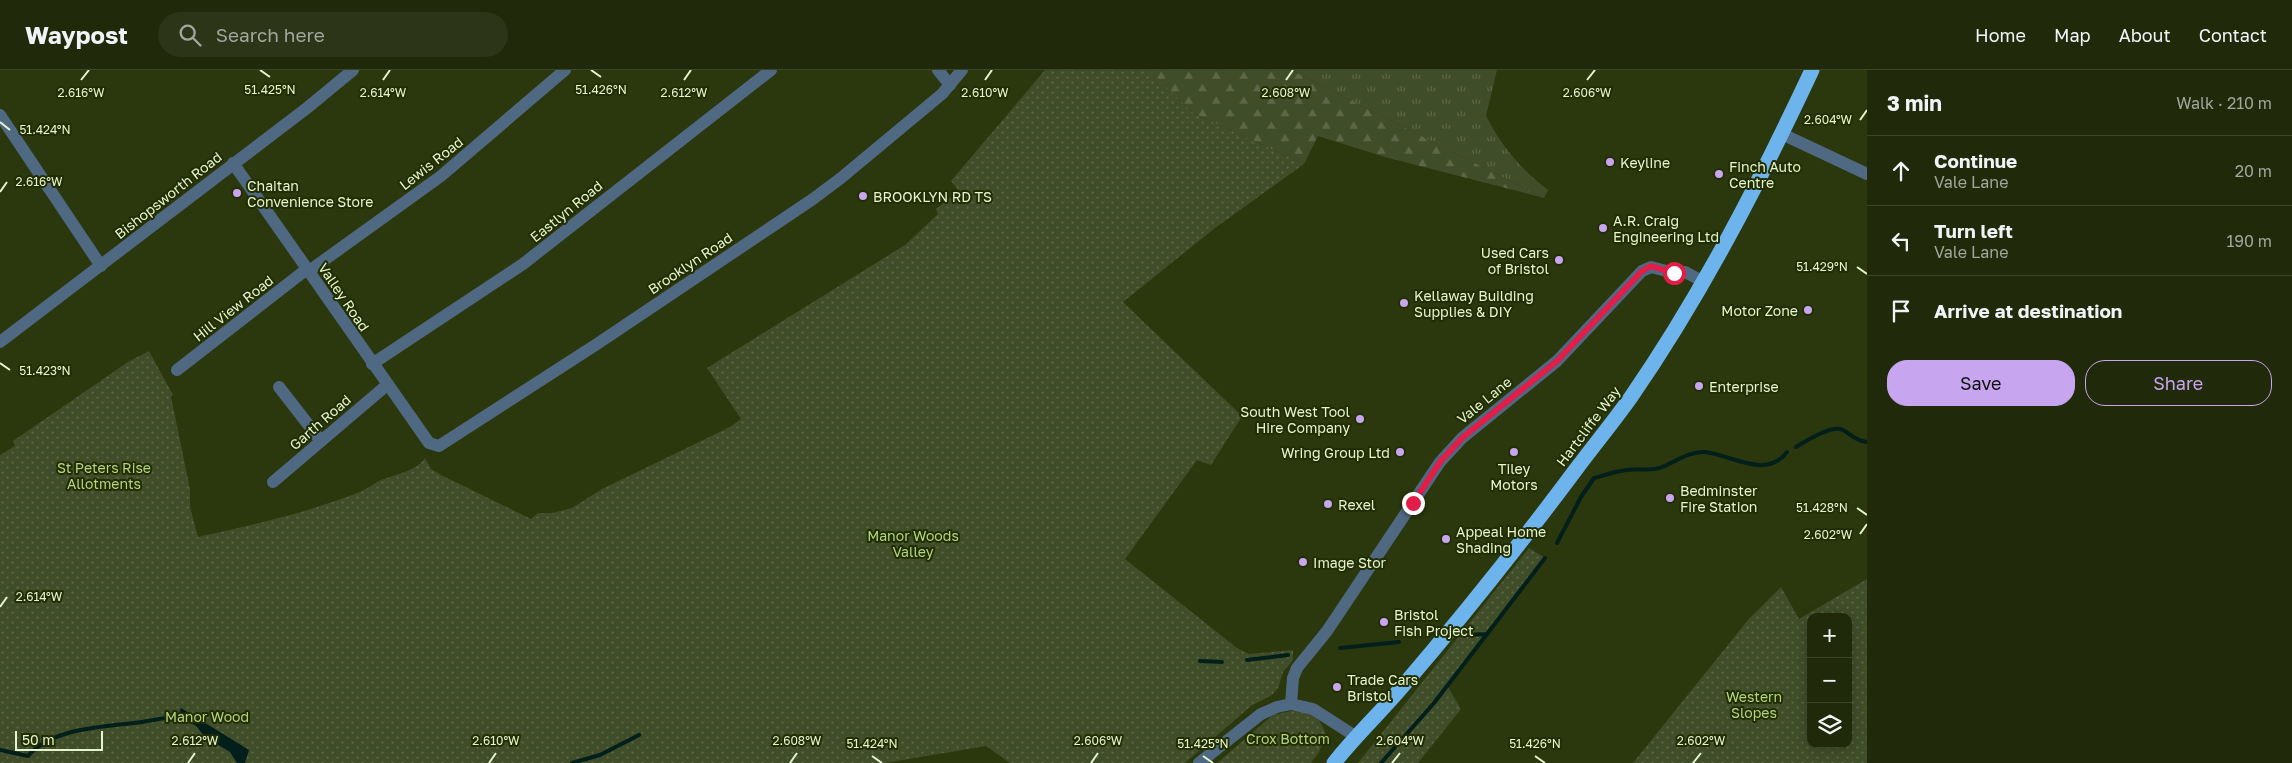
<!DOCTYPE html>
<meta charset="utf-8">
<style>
:root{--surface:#20290a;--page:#2d3518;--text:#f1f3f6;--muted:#a2a69c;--line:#3d452b;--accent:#c7a6ef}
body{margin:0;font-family:"Golos Text",sans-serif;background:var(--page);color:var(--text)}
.controls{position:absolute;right:15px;bottom:15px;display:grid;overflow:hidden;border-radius:10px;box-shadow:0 2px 12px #0003}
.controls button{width:45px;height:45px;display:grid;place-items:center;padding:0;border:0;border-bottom:1px solid var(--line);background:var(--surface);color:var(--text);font:25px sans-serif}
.scale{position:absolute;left:15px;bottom:12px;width:88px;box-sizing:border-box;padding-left:5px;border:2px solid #e5f5cd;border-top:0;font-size:14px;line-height:18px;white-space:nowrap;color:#e5f5cd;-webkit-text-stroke:4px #212d02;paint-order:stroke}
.stop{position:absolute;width:15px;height:15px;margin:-11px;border:4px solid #e11d48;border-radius:50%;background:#fff}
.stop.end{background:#e11d48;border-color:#fff;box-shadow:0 1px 5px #0008}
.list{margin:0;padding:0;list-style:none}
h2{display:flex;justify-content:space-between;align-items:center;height:65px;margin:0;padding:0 20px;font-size:21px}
h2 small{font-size:16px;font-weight:400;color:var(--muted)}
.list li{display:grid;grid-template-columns:32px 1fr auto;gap:15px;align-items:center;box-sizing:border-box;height:70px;padding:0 20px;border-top:1px solid var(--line)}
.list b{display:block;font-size:19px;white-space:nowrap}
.list p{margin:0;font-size:16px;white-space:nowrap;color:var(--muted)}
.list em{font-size:16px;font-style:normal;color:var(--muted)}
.actions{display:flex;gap:10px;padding:15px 20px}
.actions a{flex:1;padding:11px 0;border:1px solid var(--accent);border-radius:20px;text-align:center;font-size:18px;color:var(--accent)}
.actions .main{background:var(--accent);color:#111}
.icon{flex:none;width:28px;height:28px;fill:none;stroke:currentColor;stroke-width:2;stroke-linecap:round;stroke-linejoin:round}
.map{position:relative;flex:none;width:1867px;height:693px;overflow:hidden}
header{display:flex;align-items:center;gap:30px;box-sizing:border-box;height:70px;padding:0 25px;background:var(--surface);border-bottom:1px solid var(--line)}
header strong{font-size:24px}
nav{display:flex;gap:28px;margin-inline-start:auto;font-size:18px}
.search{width:350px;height:45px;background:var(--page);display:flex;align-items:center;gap:12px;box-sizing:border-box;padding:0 18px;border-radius:28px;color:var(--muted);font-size:19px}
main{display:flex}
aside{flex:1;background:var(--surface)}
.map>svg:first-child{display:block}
.grass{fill:url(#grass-tufts)}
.forest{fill:url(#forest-firs)}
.park{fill:url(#park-dots);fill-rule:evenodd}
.water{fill:#031f1c}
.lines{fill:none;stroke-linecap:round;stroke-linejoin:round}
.stream{stroke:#031f1c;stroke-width:4}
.minor{stroke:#4e6981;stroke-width:12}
.highway{stroke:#6db4ed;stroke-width:15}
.route{stroke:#e11d48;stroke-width:6}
.ticks{fill:none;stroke:#e5f5cd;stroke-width:2}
.poi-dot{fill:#c7a6ef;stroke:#212d02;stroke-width:2}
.labels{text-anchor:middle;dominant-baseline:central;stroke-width:4;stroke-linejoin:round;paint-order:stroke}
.poi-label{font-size:14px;fill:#e5f5cd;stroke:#212d02;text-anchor:start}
.street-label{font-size:14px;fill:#e5f5cd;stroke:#212d02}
.park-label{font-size:14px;fill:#b6d47e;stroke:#212d02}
.ticks-label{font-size:12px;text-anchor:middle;fill:#e5f5cd;stroke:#212d02;stroke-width:4;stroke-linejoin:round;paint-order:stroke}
</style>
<header>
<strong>Waypost</strong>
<div class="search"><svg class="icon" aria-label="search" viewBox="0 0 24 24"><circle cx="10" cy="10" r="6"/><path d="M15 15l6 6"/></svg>Search here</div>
<nav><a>Home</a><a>Map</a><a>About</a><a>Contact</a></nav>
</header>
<main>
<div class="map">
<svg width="1867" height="693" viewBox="0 0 1867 693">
<defs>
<pattern id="grass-tufts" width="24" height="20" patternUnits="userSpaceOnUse" patternTransform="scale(1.25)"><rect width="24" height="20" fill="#404d29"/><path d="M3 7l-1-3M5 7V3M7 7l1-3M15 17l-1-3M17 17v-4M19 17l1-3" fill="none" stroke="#5b6747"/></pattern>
<pattern id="forest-firs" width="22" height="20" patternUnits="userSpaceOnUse" patternTransform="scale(1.25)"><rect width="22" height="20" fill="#404d29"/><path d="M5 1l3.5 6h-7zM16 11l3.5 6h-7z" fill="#5b6747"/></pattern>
<pattern id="park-dots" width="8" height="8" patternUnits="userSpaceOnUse" patternTransform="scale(1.25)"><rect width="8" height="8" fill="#404d29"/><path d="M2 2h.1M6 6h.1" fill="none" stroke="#5b6747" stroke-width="1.8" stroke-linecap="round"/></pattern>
</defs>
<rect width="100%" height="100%" fill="#2b370d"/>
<path class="grass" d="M1291,0H1497L1486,46C1503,78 1519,97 1548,120L1544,128Z"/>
<polygon class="forest" points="1149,0 1291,0 1544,128 1385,87 1318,66 1304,94 1193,43"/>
<g class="park">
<path d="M1045,0H1149L1193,43L1304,94L1215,158L1123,232L1242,346L1211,395L1197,390L1125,489L1237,578L1249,584L1293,580V590L1283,602L1278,618L1272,625L1251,636L1185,693H1010L986,676L885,693H0V385L15,376L13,371L128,292L149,281L173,325L171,327L190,419V437L198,467C253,455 306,443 357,423C366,420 373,414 381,410C396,404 415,402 425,388L431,399L441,405L531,449L538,443H552L572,438L602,419L730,357L741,349L707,298L905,175L938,144L936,139L959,121L951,111Z"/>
<polygon points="1529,478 1545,488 1448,617 1461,639 1418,693 1358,693"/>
<path d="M1867,509V693H1633L1748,550L1781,517L1799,549ZM1811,547H1848V674H1811Z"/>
<path d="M1291,641C1313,642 1318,644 1326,665L1319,682L1311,693H1217L1273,645Z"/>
</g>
<polygon class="water" points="181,638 249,680 245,693 237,693 230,682 205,667 196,656 178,646"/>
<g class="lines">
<g class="stream">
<path d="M1796,377C1806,371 1832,354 1843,360C1852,365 1856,371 1867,372"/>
<path d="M1557,473L1581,427L1594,408C1605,405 1616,401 1627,400C1638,398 1651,402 1662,397C1675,392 1689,381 1705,382C1732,385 1766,410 1787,382"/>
<polyline points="1465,565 1487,564 1545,488"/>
<polyline points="1340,578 1399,572"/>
<polyline points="1247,590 1288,585"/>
<polyline points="1200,591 1222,592"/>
<path d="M0,680L28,686C53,657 106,657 142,652C155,650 168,647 181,646"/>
<polyline points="572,693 600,685 639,665"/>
<polyline points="1381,693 1434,633 1487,564"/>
</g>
<g class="minor">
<polyline points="938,0 950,15"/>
<polyline points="0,45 101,196"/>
<polyline points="1782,64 1867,104"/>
<polyline points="233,93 429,373 439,376 597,274 813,129 841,108 942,24 962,0"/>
<polyline points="309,201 441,106 565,0"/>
<polyline points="0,272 307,38 353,0"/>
<polyline points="372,294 523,194 771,0"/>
<polyline points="177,300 307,199"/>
<polyline points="279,317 321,371"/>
<polyline points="273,412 387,315"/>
<polyline points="1291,634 1293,608 1297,598 1327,561 1440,392 1462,368 1557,291 1642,201 1651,197 1674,203 1685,202 1704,212"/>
<polyline points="1199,693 1261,644 1277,637 1291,634 1313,639 1355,666"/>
</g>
<path class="highway" d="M1334,693C1355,666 1380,643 1402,617C1463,546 1521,473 1577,398C1595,374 1614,351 1631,327C1702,224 1759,113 1812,0"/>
</g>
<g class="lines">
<polyline class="route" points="1413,433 1440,392 1462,368 1557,291 1642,201 1651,196 1674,203"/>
</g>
<path class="ticks" d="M260,0L270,7M591,0L601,7M81,10L89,0M383,10L390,0M684,10L691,0M985,10L992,0M1286,10L1293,0M1587,10L1595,0M1860,50L1867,40M0,52L10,60M0,122L7,112M1857,197L1867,204M0,293L10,300M1857,438L1867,445M1860,464L1867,454M0,537L7,527M872,686L882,693M1203,686L1213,693M1535,686L1545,693M188,693L195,683M489,693L496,683M790,693L797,683M1091,693L1098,683M1392,693L1400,683M1693,693L1701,683"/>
<g class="poi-dot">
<circle cx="1610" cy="92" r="5"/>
<circle cx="1719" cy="104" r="5"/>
<circle cx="237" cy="123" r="5"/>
<circle cx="863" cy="126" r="5"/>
<circle cx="1603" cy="158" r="5"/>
<circle cx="1559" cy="190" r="5"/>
<circle cx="1404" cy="233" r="5"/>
<circle cx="1808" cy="240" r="5"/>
<circle cx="1699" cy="316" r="5"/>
<circle cx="1360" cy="349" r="5"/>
<circle cx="1400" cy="382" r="5"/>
<circle cx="1514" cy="382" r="5"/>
<circle cx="1670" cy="428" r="5"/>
<circle cx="1328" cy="434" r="5"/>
<circle cx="1446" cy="469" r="5"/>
<circle cx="1303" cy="492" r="5"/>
<circle cx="1384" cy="552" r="5"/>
<circle cx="1337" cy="617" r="5"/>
</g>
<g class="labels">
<g class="poi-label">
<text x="1620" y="92">Keyline</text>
<text x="1729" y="96">Finch Auto<tspan x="1729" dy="16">Centre</tspan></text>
<text x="247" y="115">Chaitan<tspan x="247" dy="16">Convenience Store</tspan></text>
<text x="873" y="126">BROOKLYN RD TS</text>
<text x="1613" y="150">A.R. Craig<tspan x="1613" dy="16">Engineering Ltd</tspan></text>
<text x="1549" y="182" text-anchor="end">Used Cars<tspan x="1549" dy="16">of Bristol</tspan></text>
<text x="1414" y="225">Kellaway Building<tspan x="1414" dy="16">Supplies &amp; DIY</tspan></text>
<text x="1798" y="240" text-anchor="end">Motor Zone</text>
<text x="1709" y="316">Enterprise</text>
<text x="1350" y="341" text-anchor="end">South West Tool<tspan x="1350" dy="16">Hire Company</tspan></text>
<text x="1390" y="382" text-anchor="end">Wring Group Ltd</text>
<text x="1514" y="398" text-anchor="middle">Tiley<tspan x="1514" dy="16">Motors</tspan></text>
<text x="1680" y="420">Bedminster<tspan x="1680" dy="16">Fire Station</tspan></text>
<text x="1338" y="434">Rexel</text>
<text x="1456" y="461">Appeal Home<tspan x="1456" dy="16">Shading</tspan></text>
<text x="1313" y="492">Image Stor</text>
<text x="1394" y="544">Bristol<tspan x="1394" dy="16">Fish Project</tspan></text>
<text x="1347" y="609">Trade Cars<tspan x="1347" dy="16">Bristol</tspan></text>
</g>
<g class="street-label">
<text transform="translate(431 93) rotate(-38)">Lewis Road</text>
<text transform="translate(168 125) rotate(-38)">Bishopsworth Road</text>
<text transform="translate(566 141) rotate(-39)">Eastlyn Road</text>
<text transform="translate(690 193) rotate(-34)">Brooklyn Road</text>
<text transform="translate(344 227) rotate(56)">Valley Road</text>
<text transform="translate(233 238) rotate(-38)">Hill View Road</text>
<text transform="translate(1484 330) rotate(-39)">Vale Lane</text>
<text transform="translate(320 352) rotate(-41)">Garth Road</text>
<text transform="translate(1588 356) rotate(-53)">Hartcliffe Way</text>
</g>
<g class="park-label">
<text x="104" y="397">St Peters Rise<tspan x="104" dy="16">Allotments</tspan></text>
<text x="913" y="465">Manor Woods<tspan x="913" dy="16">Valley</tspan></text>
<text x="1754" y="626">Western<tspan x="1754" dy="16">Slopes</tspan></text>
<text x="207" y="646">Manor Wood</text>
<text x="1288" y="668">Crox Bottom</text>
</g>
</g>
<g class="ticks-label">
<text x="270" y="24">51.425°N</text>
<text x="601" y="24">51.426°N</text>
<text x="81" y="27">2.616°W</text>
<text x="383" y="27">2.614°W</text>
<text x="684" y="27">2.612°W</text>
<text x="985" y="27">2.610°W</text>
<text x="1286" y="27">2.608°W</text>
<text x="1587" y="27">2.606°W</text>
<text x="1828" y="54">2.604°W</text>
<text x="45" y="64">51.424°N</text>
<text x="39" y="116">2.616°W</text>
<text x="1822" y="201">51.429°N</text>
<text x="45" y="305">51.423°N</text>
<text x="1822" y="442">51.428°N</text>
<text x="1828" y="469">2.602°W</text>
<text x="39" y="531">2.614°W</text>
<text x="195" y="675">2.612°W</text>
<text x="496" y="675">2.610°W</text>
<text x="797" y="675">2.608°W</text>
<text x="1098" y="675">2.606°W</text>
<text x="1400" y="675">2.604°W</text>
<text x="1701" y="675">2.602°W</text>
<text x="872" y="678">51.424°N</text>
<text x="1203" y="678">51.425°N</text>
<text x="1535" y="678">51.426°N</text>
</g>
</svg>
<div class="controls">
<button>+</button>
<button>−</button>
<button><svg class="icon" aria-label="layers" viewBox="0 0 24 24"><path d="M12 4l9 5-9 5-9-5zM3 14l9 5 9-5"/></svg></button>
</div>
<div class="scale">50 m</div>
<div class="stop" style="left:1674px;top:203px"></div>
<div class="stop end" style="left:1413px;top:433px"></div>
</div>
<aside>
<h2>3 min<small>Walk · 210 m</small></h2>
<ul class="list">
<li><svg class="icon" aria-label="ahead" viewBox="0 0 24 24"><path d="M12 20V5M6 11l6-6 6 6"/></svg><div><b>Continue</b><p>Vale Lane</p></div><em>20 m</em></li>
<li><svg class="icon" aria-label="left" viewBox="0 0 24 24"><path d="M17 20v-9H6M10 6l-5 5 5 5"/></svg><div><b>Turn left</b><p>Vale Lane</p></div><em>190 m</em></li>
<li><svg class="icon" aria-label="arrive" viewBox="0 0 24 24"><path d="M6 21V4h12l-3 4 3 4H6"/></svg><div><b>Arrive at destination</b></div></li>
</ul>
<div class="actions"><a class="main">Save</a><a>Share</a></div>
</aside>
</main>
